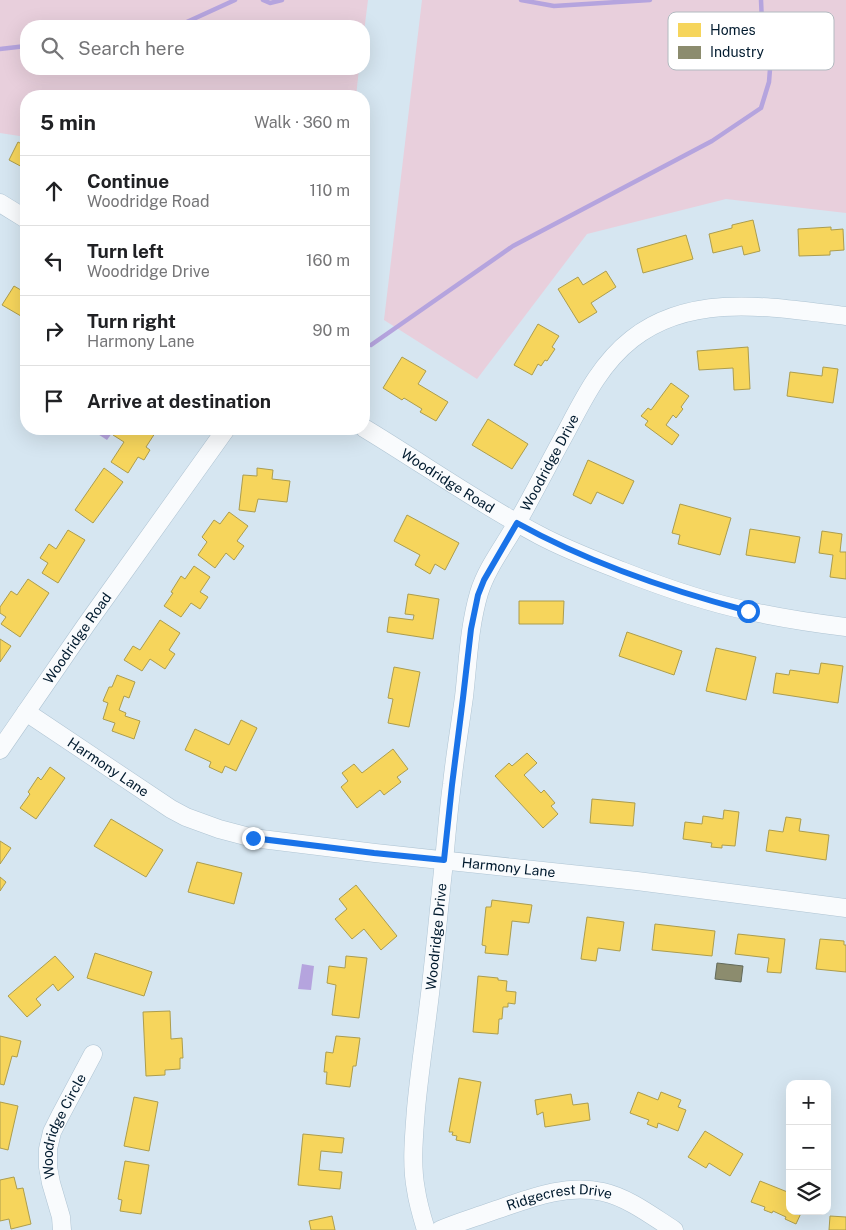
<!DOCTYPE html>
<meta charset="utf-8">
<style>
:root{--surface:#fff;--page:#f6f6f6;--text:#202124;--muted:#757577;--line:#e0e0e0}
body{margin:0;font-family:"Public Sans",sans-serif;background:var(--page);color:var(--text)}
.controls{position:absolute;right:15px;bottom:15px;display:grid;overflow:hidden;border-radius:10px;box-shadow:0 5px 20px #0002}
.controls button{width:45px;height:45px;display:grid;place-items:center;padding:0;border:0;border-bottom:1px solid var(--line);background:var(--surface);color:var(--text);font:25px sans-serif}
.stop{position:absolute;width:15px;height:15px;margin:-11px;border:4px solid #1a73e8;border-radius:50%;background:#fff}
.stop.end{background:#1a73e8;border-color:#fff;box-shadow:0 1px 5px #0008}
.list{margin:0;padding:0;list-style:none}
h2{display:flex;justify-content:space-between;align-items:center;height:65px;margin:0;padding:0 20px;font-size:21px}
h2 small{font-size:16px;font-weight:400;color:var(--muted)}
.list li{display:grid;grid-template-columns:32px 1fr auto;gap:15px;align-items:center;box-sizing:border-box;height:70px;padding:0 20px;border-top:1px solid var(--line)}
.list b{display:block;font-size:19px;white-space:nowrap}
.list p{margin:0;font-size:16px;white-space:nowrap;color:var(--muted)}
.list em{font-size:16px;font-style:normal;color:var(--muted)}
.icon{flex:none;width:28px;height:28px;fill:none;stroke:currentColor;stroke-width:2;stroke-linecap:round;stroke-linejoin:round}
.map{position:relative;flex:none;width:846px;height:1230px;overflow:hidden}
.search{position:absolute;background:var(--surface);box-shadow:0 5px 20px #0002;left:20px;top:20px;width:350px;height:55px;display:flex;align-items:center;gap:12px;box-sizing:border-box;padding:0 18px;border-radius:20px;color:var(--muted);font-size:19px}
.panel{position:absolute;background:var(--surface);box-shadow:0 5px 20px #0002;left:20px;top:90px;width:350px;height:345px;border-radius:20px}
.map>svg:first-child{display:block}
.green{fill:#e8cfdc}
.water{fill:#b5a4de}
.homes{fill:#f6d55c;stroke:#ac9d4e}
.industry{fill:#8c8c6e;stroke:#626a5b}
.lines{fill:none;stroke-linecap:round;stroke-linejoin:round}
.stream{stroke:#b5a4de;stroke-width:4.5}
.minor-casing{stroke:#afc4d3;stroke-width:19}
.minor{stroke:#f9fbfd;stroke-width:18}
.route{stroke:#1a73e8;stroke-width:6}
.labels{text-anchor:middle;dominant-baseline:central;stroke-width:5;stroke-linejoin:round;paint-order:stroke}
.street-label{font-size:14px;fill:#001a2e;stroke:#fff}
.key{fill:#fff;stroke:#b2bac0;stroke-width:1}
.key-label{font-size:14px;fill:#001a2e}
</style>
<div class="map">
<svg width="846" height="1230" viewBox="0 0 846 1230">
<rect width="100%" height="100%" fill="#d6e6f1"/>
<g class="green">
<polygon points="0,0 368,0 364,32 364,26 26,26 26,69 359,69 356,96 26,96 26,137 0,133"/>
<polygon points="422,0 846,0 846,213 726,199 587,234 477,379 384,320"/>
</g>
<g class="water">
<polygon points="90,429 115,429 107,440"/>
<polygon points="302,964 314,966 311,990 298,989"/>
</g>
<g class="homes">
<polygon points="18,142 26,146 26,169 9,160"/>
<polygon points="753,220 760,251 744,255 742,246 713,253 709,234 732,228 732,225"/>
<polygon points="831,227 831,230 843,229 844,250 830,251 830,255 799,256 798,229"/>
<polygon points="686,235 693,259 643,273 637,249"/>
<polygon points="606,271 616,287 591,303 597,312 579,323 558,289 578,277 583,285"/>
<polygon points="14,286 26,293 26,319 2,305"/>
<polygon points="538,324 559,336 552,347 555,349 547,361 545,360 541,366 538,364 532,375 514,365"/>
<polygon points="748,347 750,389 734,390 733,368 699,370 697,351"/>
<polygon points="402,357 426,371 418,384 448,402 436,421 420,412 422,409 404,398 402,400 383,388"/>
<polygon points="823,367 838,369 833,403 787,396 790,372 822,376"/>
<polygon points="671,383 689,396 681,407 683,409 676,418 673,415 666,425 679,435 672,445 645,425 648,421 641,416 648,408 651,410"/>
<polygon points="488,419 528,444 512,469 472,445"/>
<polygon points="117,429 156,429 157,430 146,447 150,450 144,460 138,457 128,473 111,462 124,442 113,435"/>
<polygon points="588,460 634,481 623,504 597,492 591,504 573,495"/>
<polygon points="104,468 123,482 93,523 75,510"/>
<polygon points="257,468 273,470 272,479 290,481 287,502 258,499 255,512 239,510 243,475 257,476"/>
<polygon points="680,504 731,518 720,555 678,544 680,535 672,533"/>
<polygon points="229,512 248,526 237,541 244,546 234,560 226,553 215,568 198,555 207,542 202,537 214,520 220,524"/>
<polygon points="407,515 459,543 445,570 435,564 430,574 415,565 420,555 394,541"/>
<polygon points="750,529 800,537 795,563 746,555"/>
<polygon points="68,530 85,540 58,583 42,573 48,563 40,558 49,544 56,549"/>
<polygon points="822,531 842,534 840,552 846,552 846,579 830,577 833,555 819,553"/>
<polygon points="194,566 210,577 200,592 208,597 200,609 191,603 181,617 164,606 173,593 171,592 181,576 185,579"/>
<polygon points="28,579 49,593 20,637 1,624 6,617 0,613 0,607 11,591 17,595"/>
<polygon points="408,594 439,599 433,639 387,632 389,617 413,620 414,615 405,614"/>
<polygon points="519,601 564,601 563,624 519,624"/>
<polygon points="160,620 180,633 169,650 175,654 165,669 150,659 142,671 124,660 133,646 140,650"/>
<polygon points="627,632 682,651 674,675 619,656"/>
<polygon points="0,639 11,646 0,662"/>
<polygon points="716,648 756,657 746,700 706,691"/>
<polygon points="821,663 843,666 838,703 773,693 776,673 789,675 790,670 819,674"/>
<polygon points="394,667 420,672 409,727 388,723 393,699 388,698"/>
<polygon points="117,675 135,682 129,698 124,696 119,710 126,713 125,716 140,721 134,739 112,731 115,723 103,719 108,703 103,701 109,687 112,687"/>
<polygon points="241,720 257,728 236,771 225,766 222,773 209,767 211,762 185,750 195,729 229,745"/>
<polygon points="393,749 408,769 397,777 401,782 384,795 380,790 357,808 341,787 348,781 342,773 354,764 362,773"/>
<polygon points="527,753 537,763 524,775 541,793 544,790 555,803 551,806 558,814 543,828 495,776 509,763 512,766"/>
<polygon points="50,767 65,778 36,819 20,808 30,794 28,792 38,777 41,780"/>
<polygon points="592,799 635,803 633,826 590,823"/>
<polygon points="724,810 739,812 735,846 722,845 722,848 711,847 712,843 683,839 685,822 702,824 703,816 723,819"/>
<polygon points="786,817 801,819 799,831 829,835 826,860 766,851 769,830 783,832"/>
<polygon points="111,819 163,850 146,877 94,846"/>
<polygon points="0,841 11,848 0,864"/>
<polygon points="197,862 242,873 234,904 188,892"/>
<polygon points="0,877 6,882 0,891"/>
<polygon points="356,885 397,936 381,950 364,929 352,939 335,919 347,909 339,899"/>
<polygon points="492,900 532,905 529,923 512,921 508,955 485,953 486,946 482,945 486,907 491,907"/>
<polygon points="587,917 624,922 620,951 598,948 596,961 581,959"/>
<polygon points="655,924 715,931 712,956 652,950"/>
<polygon points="738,934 785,939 781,973 767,972 769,958 735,954"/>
<polygon points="820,939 844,941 844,945 846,945 846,972 816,969"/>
<polygon points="95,953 152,972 144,996 87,978"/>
<polygon points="55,956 74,977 58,991 53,984 36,999 41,1005 27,1017 8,996"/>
<polygon points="346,956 367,958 359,1018 332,1015 336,985 327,983 329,966 345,968"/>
<polygon points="478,976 498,978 498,980 507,981 506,991 516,992 515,1004 508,1003 508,1007 503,1007 502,1019 499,1019 498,1034 473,1032"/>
<polygon points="170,1011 171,1039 182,1038 183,1058 180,1058 180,1069 165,1070 165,1075 146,1076 143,1012"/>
<polygon points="0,1036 21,1041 17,1057 12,1056 4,1085 0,1084"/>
<polygon points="336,1036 360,1038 356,1066 353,1066 350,1087 326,1084 327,1072 324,1072 326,1052 333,1053"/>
<polygon points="459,1078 481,1082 470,1143 456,1140 457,1136 452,1135 453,1132 449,1132"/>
<polygon points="638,1092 658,1100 661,1092 681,1100 678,1107 686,1110 678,1131 658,1123 657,1128 647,1124 649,1120 630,1113"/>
<polygon points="571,1094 573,1105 588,1103 590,1120 545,1127 543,1112 537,1115 535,1100"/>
<polygon points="134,1097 158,1102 149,1151 124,1146"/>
<polygon points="0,1102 18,1106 8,1150 0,1148"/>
<polygon points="705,1131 743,1154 730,1176 709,1163 706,1168 688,1157"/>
<polygon points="303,1134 344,1138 342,1153 321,1151 319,1170 342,1172 340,1189 298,1185"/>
<polygon points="125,1161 149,1165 141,1214 120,1211 122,1200 118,1199"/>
<polygon points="14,1177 17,1189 23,1188 31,1224 11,1229 9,1219 0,1221 0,1180"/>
<polygon points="760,1181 790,1193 790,1211 802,1211 796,1224 785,1219 786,1217 773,1211 772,1213 764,1210 765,1207 751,1202"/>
<polygon points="332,1216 335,1230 311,1230 309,1221"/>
<polygon points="830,1216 846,1217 846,1230 829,1230"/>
</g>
<polygon class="industry" points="717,963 743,966 741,982 715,979"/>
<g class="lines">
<g class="stream">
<polyline points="263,0 270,3 282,0"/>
<polyline points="521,0 554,6 650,0"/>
<polyline points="178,26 235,0"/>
<polyline points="0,49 26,46"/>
<polyline points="371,345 513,246 712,141 761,108 769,82 772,43 762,23 761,0"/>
</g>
<defs>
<g id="minor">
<polyline points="0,203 26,219"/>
<path id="s1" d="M364,428C422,463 478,503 539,535C565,549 594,560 622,571C663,587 705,602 749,611C781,618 813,623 846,627"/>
<path id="s2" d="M26,712L171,809L186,817L219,829L253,838L375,853L637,881L846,908"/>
<path id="s3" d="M0,750L86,625L226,429"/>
<path id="s4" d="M62,1230L61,1217L51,1183L48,1167V1149L52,1132L60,1116L93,1054"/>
<path id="s5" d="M426,1230C422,1217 418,1204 416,1190C411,1164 414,1136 416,1109C419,1076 424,1043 428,1010C434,964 438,917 443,871C446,842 448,813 452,784C455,755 460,726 464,697C468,662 469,627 479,593C487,567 505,545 518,521C534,493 549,463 565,434C583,400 600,364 632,339C693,291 775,308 846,316"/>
<path id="s6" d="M440,1230C456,1223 473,1218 490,1212C526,1200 564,1183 603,1192C629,1198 652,1216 674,1230"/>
</g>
</defs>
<use href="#minor" class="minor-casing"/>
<use href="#minor" class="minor"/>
</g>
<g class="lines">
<path class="route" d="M253,838L374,853L444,860L452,785L463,698L471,629L478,595L484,580L517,523C589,563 668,590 748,611"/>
</g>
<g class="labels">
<g class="street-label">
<text stroke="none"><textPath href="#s5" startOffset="791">Woodridge Drive</textPath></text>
<text stroke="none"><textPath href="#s1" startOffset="99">Woodridge Road</textPath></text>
<text stroke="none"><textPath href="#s3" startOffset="136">Woodridge Road</textPath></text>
<text stroke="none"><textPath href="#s2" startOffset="99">Harmony Lane</textPath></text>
<text stroke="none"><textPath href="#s2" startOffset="519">Harmony Lane</textPath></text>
<text stroke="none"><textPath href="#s5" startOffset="296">Woodridge Drive</textPath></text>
<text stroke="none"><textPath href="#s4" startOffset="109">Woodridge Circle</textPath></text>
<text stroke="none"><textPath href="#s6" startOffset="125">Ridgecrest Drive</textPath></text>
</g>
</g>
<rect x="668" y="12" width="166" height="58" rx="8" class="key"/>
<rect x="678" y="23" width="23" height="14" fill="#f6d55c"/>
<rect x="678" y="46" width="23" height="13" fill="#8c8c6e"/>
<g class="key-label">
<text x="710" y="35">Homes</text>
<text x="710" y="57">Industry</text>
</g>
</svg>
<div class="controls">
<button>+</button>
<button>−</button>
<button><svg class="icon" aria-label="layers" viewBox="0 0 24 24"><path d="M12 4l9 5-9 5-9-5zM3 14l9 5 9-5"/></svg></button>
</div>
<div class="stop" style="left:748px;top:611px"></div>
<div class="stop end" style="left:253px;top:838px"></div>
<div class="search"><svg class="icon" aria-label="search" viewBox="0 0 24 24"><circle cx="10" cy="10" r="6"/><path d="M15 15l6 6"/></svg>Search here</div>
<section class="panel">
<h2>5 min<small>Walk · 360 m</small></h2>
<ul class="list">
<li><svg class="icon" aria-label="ahead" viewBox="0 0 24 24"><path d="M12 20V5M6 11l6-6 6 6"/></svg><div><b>Continue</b><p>Woodridge Road</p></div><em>110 m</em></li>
<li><svg class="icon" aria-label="left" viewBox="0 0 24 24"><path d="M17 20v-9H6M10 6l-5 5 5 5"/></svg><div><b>Turn left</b><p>Woodridge Drive</p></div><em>160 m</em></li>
<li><svg class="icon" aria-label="right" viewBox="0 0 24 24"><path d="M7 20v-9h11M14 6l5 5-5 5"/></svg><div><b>Turn right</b><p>Harmony Lane</p></div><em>90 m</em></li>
<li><svg class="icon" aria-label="arrive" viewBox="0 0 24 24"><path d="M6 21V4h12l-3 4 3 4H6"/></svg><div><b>Arrive at destination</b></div></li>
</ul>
</section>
</div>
